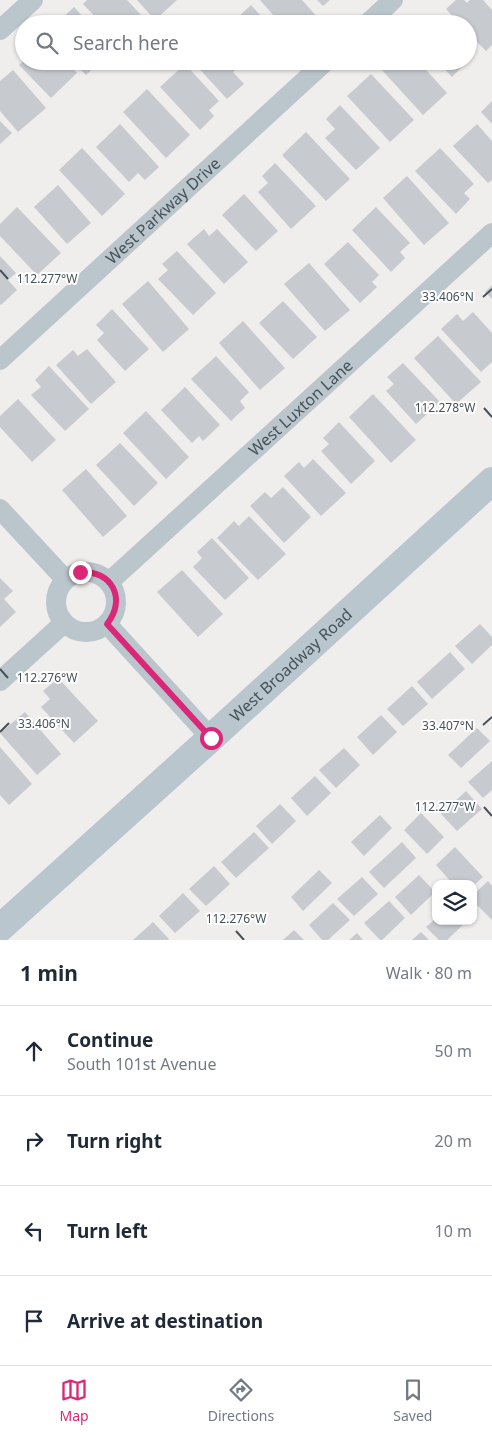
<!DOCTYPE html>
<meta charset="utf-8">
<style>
:root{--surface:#fff;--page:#f2f2f3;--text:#1f2937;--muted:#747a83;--line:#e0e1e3;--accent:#db2777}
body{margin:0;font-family:"Noto Sans",sans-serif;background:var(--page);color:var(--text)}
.controls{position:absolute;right:15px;bottom:15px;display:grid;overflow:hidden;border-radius:10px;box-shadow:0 1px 4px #0004}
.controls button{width:45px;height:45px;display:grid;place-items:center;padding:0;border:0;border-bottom:1px solid var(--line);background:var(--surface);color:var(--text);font:25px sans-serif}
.stop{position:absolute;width:15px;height:15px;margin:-11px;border:4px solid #db2777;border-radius:50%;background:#fff}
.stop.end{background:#db2777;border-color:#fff;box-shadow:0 1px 5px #0008}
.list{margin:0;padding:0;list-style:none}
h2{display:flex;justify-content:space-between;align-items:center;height:65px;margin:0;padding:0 20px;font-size:21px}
h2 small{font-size:16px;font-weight:400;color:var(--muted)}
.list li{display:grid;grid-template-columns:32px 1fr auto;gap:15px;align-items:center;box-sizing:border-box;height:90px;padding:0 20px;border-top:1px solid var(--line)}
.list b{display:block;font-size:19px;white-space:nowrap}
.list p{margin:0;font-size:16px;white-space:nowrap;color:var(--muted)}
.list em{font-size:16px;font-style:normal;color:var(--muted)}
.icon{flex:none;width:28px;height:28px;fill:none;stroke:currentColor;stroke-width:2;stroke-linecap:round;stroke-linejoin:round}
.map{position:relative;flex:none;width:492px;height:940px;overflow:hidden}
.search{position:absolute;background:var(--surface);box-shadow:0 1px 4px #0004;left:15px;right:15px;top:15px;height:55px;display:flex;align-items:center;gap:12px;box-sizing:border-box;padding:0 18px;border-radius:28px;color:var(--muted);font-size:19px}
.sheet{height:425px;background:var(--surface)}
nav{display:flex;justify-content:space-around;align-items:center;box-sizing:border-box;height:70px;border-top:1px solid var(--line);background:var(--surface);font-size:14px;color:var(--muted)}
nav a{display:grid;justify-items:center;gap:2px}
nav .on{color:var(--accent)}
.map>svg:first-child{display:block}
.building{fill:#c7cbd0}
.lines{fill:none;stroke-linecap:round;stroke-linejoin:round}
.minor{stroke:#bbc6cc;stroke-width:20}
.secondary{stroke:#b9c6ce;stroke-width:28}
.route{stroke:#db2777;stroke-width:6}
.ticks{fill:none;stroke:#465259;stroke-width:2}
.labels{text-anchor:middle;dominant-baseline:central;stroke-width:4;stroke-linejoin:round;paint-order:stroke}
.street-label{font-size:16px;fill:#465259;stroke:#fff}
.ticks-label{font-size:12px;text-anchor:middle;fill:#465259;stroke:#fff;stroke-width:4;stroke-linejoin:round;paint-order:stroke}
</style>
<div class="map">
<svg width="492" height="940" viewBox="0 0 492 940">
<rect width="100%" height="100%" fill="#f0eded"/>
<g class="building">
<polygon points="87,0 127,0 141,15 132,24 126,24 124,22 122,24 102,24 83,4"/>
<polygon points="137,0 177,0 155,20"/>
<polygon points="260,0 302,0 319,19 313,24 281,24"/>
<polygon points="317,0 330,0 323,6"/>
<polygon points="456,0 464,0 467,3 470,0 483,0 492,10 492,45 486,51 468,33 468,24 460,24 446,9"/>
<polygon points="251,5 268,24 231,24"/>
<polygon points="74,7 90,24 56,24"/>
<polygon points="437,16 444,24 429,24"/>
<polygon points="24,60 24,61 65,61 77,73 51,98 19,65"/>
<polygon points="72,61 101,61 86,75"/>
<polygon points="192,61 237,61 241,65 233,72 244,84 227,99"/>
<polygon points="389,61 418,61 447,93 423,115 381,69"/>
<polygon points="437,61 468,61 452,77"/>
<polygon points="185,64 219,101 209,110 214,116 200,130 160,87"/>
<polygon points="13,70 46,108 18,132 0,111 0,81"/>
<polygon points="371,74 414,120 390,142 347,96"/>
<polygon points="147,89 190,135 166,158 123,112"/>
<polygon points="492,101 492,124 481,112"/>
<polygon points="340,105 380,148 356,170 325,138 335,129 326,119"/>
<polygon points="0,121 12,133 0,144"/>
<polygon points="120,124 159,167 145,180 138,173 129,182 96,147"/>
<polygon points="477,124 492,141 492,180 488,183 453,146"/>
<polygon points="306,132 350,179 326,201 282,155"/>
<polygon points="82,148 125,194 102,216 59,170"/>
<polygon points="440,148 474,184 464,193 470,199 456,214 415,171"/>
<polygon points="275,163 316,206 291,229 258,192 268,183 262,176"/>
<polygon points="407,176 449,223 424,245 383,198"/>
<polygon points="58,185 91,223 67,244 34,207"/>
<polygon points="244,194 278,231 256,251 222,215"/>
<polygon points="17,207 61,253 37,275 0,236 0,224"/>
<polygon points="376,207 410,243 400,252 405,258 391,272 352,230"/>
<polygon points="204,229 209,236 217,229 248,262 224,284 187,244"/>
<polygon points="348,242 379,275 372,282 377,287 360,303 324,264"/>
<polygon points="177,251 216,293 193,315 158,279 168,270 162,264"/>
<polygon points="0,256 16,273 8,280 17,290 1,305 0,304"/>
<polygon points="309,263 350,310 325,331 284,284"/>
<polygon points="148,281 189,329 163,352 122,304"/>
<polygon points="492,285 492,299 485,292"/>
<polygon points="283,301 317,337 293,359 259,323"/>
<polygon points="112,309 149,349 125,371 97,340 104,333 96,325"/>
<polygon points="473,312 492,333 492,362 481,372 441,329 457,314 463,321"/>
<polygon points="243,321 285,368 260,390 219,343"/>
<polygon points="438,336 481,382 456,404 414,358"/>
<polygon points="87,349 116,382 91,404 56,365 73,350 78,356"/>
<polygon points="216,356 249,392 240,401 245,408 231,421 191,379"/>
<polygon points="403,363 440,402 416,424 386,391 394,384 387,377"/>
<polygon points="49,366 89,409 65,431 31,395 41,387 35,380"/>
<polygon points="185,387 220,425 203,441 199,436 192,443 161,410"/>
<polygon points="373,394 416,440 391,463 349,417"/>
<polygon points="18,399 56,440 32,462 0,427 0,416"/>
<polygon points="146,411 189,457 166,479 123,433"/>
<polygon points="339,422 375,461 351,484 321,451 329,444 323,438"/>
<polygon points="120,443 158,483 134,506 96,465"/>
<polygon points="313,459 346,493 321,516 284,476 299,462 304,468"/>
<polygon points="86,469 127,516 103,537 62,490"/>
<polygon points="283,487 311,517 284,543 250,506 265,492 271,498"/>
<polygon points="249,516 286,554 258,580 217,538 234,521 239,526"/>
<polygon points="212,538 249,578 225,600 193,567 202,558 197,552"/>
<polygon points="182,570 223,614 198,637 157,592"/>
<polygon points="0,578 13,591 4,599 16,612 0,627"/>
<polygon points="480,624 492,637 492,645 472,664 455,646"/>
<polygon points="450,652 465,669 432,699 417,682"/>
<polygon points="58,678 98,721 74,743 41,707 50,699 43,691"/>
<polygon points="412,686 428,704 403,726 387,709"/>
<polygon points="25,712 61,754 37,775 0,733"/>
<polygon points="381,715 397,732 373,755 357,737"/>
<polygon points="477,728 490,741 461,768 448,755"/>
<polygon points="0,747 32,784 9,805 0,795"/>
<polygon points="344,748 360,765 336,788 319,770"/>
<polygon points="492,761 492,790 483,798 468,782"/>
<polygon points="315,776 331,793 307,816 291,798"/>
<polygon points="466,791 482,809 457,831 441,814"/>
<polygon points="280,804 296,821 272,844 256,826"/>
<polygon points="421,813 444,837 427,854 404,830"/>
<polygon points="380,815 392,828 364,856 351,842"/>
<polygon points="254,832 269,848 236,878 221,862"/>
<polygon points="402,842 416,858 384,888 369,872"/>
<polygon points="455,847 483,877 473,886 473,884 453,884 436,865"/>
<polygon points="214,866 230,884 206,906 189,889"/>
<polygon points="319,870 332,883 303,911 291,897"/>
<polygon points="419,875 435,892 411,915 395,897"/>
<polygon points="362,877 378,894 354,916 337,899"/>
<polygon points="488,881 492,886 492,920 473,901 473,895"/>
<polygon points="183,893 200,911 175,933 159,916"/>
<polygon points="389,901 405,918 382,940 380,940 364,923"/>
<polygon points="333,903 350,920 328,940 322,940 309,925"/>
<polygon points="436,918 436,921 467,921 447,940 439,940 426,927"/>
<polygon points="153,922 169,939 168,940 133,940"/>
<polygon points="294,930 304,940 283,940"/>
<polygon points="421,932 429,940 412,940"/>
<polygon points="357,933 363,940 349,940"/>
</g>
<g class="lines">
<g class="minor">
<polyline points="367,24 393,0"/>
<polyline points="0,30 33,0"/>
<path id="s1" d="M0,360L326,61"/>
<polyline points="0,509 65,579"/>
<circle cx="86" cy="602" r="30"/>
<path id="s2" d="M109,582L492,233"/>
<polyline points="107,624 211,738"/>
<polyline points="0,681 64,623"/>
</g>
<path class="secondary" id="s3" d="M0,928L211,738L492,481"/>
</g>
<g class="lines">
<path class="route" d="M80,572C112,570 127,599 107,624L211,738"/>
</g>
<path class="ticks" d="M0,270L8,279M483,297L492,289M484,408L492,417M0,669L8,678M483,725L492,717M0,732L9,723M484,807L492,816M236,931L244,940"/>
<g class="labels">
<g class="street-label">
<text stroke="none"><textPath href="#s1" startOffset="221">West Parkway Drive</textPath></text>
<text stroke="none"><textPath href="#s2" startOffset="259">West Luxton Lane</textPath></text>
<text stroke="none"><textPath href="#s3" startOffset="392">West Broadway Road</textPath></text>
</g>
</g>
<g class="ticks-label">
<text x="47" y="283">112.277°W</text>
<text x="448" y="301">33.406°N</text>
<text x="445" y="412">112.278°W</text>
<text x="47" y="682">112.276°W</text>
<text x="44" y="728">33.406°N</text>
<text x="448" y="730">33.407°N</text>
<text x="445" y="811">112.277°W</text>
<text x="236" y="923">112.276°W</text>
</g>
</svg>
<div class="controls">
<button><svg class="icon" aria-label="layers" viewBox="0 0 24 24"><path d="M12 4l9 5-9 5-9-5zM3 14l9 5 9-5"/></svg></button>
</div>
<div class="stop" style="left:211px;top:738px"></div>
<div class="stop end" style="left:80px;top:572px"></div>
<div class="search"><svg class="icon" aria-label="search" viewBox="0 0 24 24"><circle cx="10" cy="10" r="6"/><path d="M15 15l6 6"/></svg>Search here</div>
</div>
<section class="sheet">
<h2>1 min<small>Walk · 80 m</small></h2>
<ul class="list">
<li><svg class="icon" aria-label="ahead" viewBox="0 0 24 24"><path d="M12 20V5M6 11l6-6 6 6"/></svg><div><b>Continue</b><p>South 101st Avenue</p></div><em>50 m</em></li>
<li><svg class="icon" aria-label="right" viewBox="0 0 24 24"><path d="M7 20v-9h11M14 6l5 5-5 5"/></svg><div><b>Turn right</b></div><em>20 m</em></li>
<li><svg class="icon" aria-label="left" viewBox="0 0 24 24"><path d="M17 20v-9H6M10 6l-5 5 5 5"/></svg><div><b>Turn left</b></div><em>10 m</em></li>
<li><svg class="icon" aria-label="arrive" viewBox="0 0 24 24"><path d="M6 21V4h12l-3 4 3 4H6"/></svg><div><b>Arrive at destination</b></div></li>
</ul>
</section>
<nav>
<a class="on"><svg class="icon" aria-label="map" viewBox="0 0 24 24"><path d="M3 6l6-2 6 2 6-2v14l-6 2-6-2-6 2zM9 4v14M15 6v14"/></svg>Map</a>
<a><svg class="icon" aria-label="directions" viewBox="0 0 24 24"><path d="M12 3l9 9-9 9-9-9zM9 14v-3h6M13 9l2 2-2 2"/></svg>Directions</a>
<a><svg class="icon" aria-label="saved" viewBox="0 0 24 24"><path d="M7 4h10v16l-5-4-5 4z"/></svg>Saved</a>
</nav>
